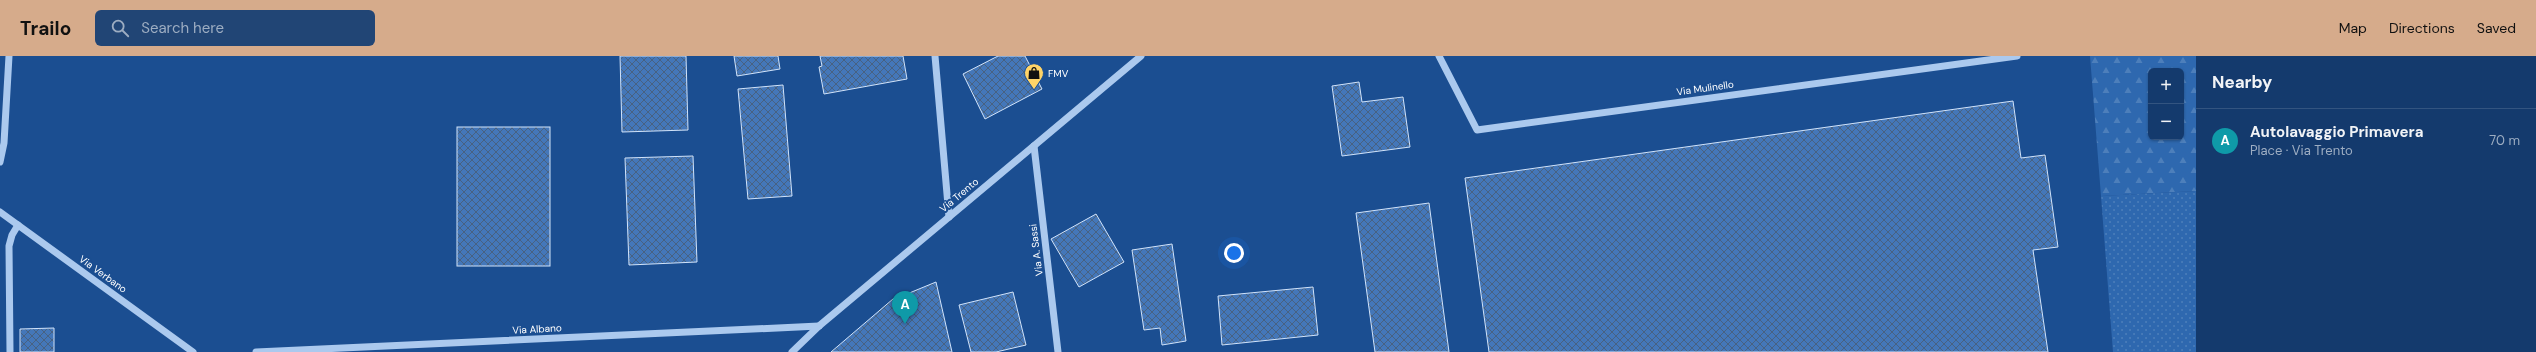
<!DOCTYPE html>
<meta charset="utf-8">
<style>
:root{--surface:#143a6d;--page:#214575;--text:#f1f3f6;--muted:#9dadc2;--line:#335480;--accent:#d6ab8b}
body{margin:0;font-family:"DM Sans",sans-serif;background:var(--page);color:var(--text)}
.controls{position:absolute;right:12px;top:12px;display:grid;overflow:hidden;border-radius:6px;box-shadow:0 1px 3px #0004}
.controls button{width:36px;height:36px;display:grid;place-items:center;padding:0;border:0;border-bottom:1px solid var(--line);background:var(--surface);color:var(--text);font:20px sans-serif}
.you{position:absolute;left:1234px;top:197px;width:14px;height:14px;margin:-10px;border:3px solid #fff;border-radius:50%;background:#1a73e8;box-shadow:0 0 0 6px #1a73e833}
.badge{display:grid;place-items:center;width:26px;height:26px;border-radius:50%;background:var(--accent);color:#fff;font-size:13px;font-weight:700}
.pin{position:absolute;translate:-50% -33px;filter:drop-shadow(0 1px 2px #0008)}
.pin::after{content:'';position:absolute;top:21px;width:14px;height:12px;background:inherit;clip-path:polygon(0 0,100% 0,50% 100%)}
.list{margin:0;padding:0;list-style:none}
h2{display:flex;justify-content:space-between;align-items:center;height:52px;margin:0;padding:0 16px;font-size:17px}
h2 small{font-size:13px;font-weight:400;color:var(--muted)}
.list li{display:grid;grid-template-columns:26px 1fr auto;gap:12px;align-items:center;box-sizing:border-box;height:64px;padding:0 16px;border-top:1px solid var(--line)}
.list b{display:block;font-size:15px;white-space:nowrap}
.list p{margin:0;font-size:13px;white-space:nowrap;color:var(--muted)}
.list em{font-size:13px;font-style:normal;color:var(--muted)}
.icon{flex:none;width:22px;height:22px;fill:none;stroke:currentColor;stroke-width:2;stroke-linecap:round;stroke-linejoin:round}
.map{position:relative;flex:none;width:2196px;height:296px;overflow:hidden}
header{display:flex;align-items:center;gap:24px;box-sizing:border-box;height:56px;padding:0 20px;background:var(--accent);color:#111}
header strong{font-size:19px}
nav{display:flex;gap:22px;margin-inline-start:auto;font-size:14px}
.search{width:280px;height:36px;background:var(--page);display:flex;align-items:center;gap:10px;box-sizing:border-box;padding:0 14px;border-radius:6px;color:var(--muted);font-size:15px}
main{display:flex}
aside{flex:1;background:var(--surface)}
.map>svg:first-child{display:block}
.forest{fill:url(#forest-firs);fill-rule:evenodd}
.garden{fill:url(#garden-dots)}
.building{fill:url(#building-cross-hatch);stroke:#d1e3fa}
.lines{fill:none;stroke-linecap:round;stroke-linejoin:round}
.minor{stroke:#abc9ee;stroke-width:7}
.labels{text-anchor:middle;dominant-baseline:central;stroke-width:4;stroke-linejoin:round;paint-order:stroke}
.poi-label{font-size:10px;fill:#fff;stroke:#1b4e91;text-anchor:start}
.street-label{font-size:10px;fill:#fff;stroke:#1b4e91}
</style>
<header>
<strong>Trailo</strong>
<div class="search"><svg class="icon" aria-label="search" viewBox="0 0 24 24"><circle cx="10" cy="10" r="6"/><path d="M15 15l6 6"/></svg>Search here</div>
<nav><a>Map</a><a>Directions</a><a>Saved</a></nav>
</header>
<main>
<div class="map">
<svg width="2196" height="296" viewBox="0 0 2196 296">
<defs>
<pattern id="forest-firs" width="22" height="20" patternUnits="userSpaceOnUse"><rect width="22" height="20" fill="#2e68af"/><path d="M5 1l3.5 6h-7zM16 11l3.5 6h-7z" fill="#4d7fbb"/></pattern>
<pattern id="garden-dots" width="8" height="8" patternUnits="userSpaceOnUse"><rect width="8" height="8" fill="#2e68af"/><path d="M2 2h.1M6 6h.1" fill="none" stroke="#4d7fbb" stroke-width="1.8" stroke-linecap="round"/></pattern>
<pattern id="building-cross-hatch" width="8" height="8" patternUnits="userSpaceOnUse"><rect width="8" height="8" fill="#4477b9"/><path d="M0 0l8 8M0 8l8-8" fill="none" stroke="#486282"/></pattern>
</defs>
<rect width="100%" height="100%" fill="#1b4e91"/>
<path class="forest" d="M2090,0H2196V135L2101,140ZM2151,15H2181V81H2151Z"/>
<polygon class="garden" points="2196,135 2196,296 2113,296 2101,140"/>
<g class="building">
<polygon points="620,0 686,0 688,74 622,76"/>
<polygon points="734,0 778,0 780,13 737,20"/>
<polygon points="820,0 903,0 907,23 824,38 819,11 822,10"/>
<polygon points="998,0 1025,0 1042,33 985,63 963,18"/>
<polygon points="1359,26 1362,46 1403,41 1410,91 1342,100 1332,30"/>
<polygon points="783,29 792,140 748,143 738,33"/>
<polygon points="2013,45 2021,102 2045,99 2058,191 2033,194 2048,296 1489,296 1465,122"/>
<rect x="457" y="71" width="93" height="139"/>
<polygon points="693,100 697,206 629,209 625,102"/>
<polygon points="1429,147 1449,296 1375,296 1356,157"/>
<polygon points="1096,158 1124,206 1079,231 1051,183"/>
<polygon points="1172,188 1186,285 1162,289 1160,272 1144,274 1132,194"/>
<polygon points="936,226 952,296 831,296 900,237 902,240"/>
<polygon points="1313,231 1318,279 1222,289 1218,240"/>
<polygon points="1013,236 1026,289 996,296 971,296 959,249"/>
<polygon points="54,272 54,296 20,296 20,273"/>
</g>
<g class="lines">
<g class="minor">
<polyline points="935,0 949,161"/>
<polyline points="1439,0 1477,74 2017,0"/>
<polyline points="1034,90 1058,296"/>
<polyline points="0,106 4,87 9,0"/>
<polyline points="0,156 193,296"/>
<polyline points="10,296 9,190 12,179 18,169"/>
<polyline points="256,296 819,270"/>
<polyline points="792,296 819,270 1141,0"/>
</g>
</g>
<defs>
<symbol id="shop-pin" viewBox="-11 -11 22 30"><path d="M0 17L-7.5 6A9.5 9.5 0 1 1 7.5 6Z" fill="#ffd468" stroke="#1b4e91"/><path d="M-5-2.5h2.3a2.7 3.5 0 0 1 5.4 0H5L5.5 6h-11ZM-1.5-2.5h3a1.5 2.3 0 0 0-3 0Z" fill="#111"/></symbol>
</defs>
<g fill-rule="evenodd">
<use href="#shop-pin" x="1023" y="6" width="22" height="30"/>
</g>
<g class="labels">
<g class="poi-label">
<text x="1048" y="17">FMV</text>
</g>
<g class="street-label">
<text transform="translate(1705 32) rotate(-8)">Via Mulinello</text>
<text transform="translate(959 139) rotate(-40)">Via Trento</text>
<text transform="translate(1036 194) rotate(-97)">Via A. Sassi</text>
<text transform="translate(103 218) rotate(36)">Via Verbano</text>
<text transform="translate(537 273) rotate(-3)">Via Albano</text>
</g>
</g>
</svg>
<div class="controls">
<button>+</button>
<button>−</button>
</div>
<div class="you"></div>
<div class="pin badge" style="left:905px;top:268px;background:#0f9aa8">A</div>
</div>
<aside>
<h2>Nearby<small></small></h2>
<ul class="list">
<li><span class="badge" style="background:#0f9aa8">A</span><div><b>Autolavaggio Primavera</b><p>Place · Via Trento</p></div><em>70 m</em></li>
</ul>
</aside>
</main>
